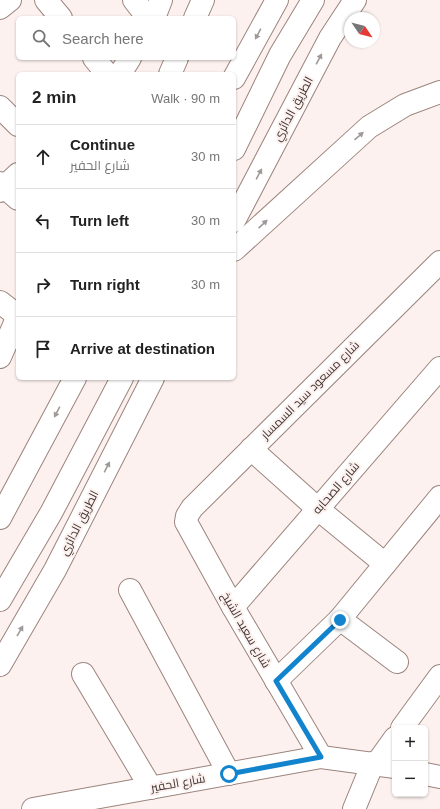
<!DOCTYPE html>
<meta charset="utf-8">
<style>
:root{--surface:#fff;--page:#f2f2f2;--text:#222;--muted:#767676;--line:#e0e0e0}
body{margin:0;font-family:Arial,Cairo,sans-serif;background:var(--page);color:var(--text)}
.controls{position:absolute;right:12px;bottom:12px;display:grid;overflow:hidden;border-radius:6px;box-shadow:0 1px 3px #0004}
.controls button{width:36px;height:36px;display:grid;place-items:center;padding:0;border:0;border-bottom:1px solid var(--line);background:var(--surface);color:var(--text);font:20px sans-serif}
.compass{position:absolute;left:344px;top:12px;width:36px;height:36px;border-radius:50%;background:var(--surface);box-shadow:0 1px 3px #0004;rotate:125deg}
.stop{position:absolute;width:12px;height:12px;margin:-9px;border:3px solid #1284cd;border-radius:50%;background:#fff}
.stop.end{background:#1284cd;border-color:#fff;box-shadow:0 1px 4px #0008}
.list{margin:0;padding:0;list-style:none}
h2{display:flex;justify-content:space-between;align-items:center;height:52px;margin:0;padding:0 16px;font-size:17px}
h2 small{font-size:13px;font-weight:400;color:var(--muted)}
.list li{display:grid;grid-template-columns:26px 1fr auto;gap:12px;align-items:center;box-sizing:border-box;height:64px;padding:0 16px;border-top:1px solid var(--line)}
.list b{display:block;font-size:15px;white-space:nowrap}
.list p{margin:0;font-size:13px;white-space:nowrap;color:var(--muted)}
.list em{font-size:13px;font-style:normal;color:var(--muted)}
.icon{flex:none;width:22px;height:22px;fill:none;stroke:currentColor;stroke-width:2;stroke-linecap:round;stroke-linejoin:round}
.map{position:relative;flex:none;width:440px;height:809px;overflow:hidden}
.search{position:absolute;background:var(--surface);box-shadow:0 1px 3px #0004;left:16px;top:16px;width:220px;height:44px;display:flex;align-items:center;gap:10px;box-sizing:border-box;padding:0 14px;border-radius:6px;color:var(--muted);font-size:15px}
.panel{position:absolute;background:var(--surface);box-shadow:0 1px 3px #0004;left:16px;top:72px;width:220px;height:308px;border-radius:6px}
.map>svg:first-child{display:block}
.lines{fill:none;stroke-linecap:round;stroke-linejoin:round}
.minor-casing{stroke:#9c847d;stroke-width:24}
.highway-casing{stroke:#9c847d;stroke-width:24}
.minor{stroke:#fff;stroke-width:22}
.highway{stroke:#fff;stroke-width:22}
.oneway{fill:#9f9a98}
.route{stroke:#1284cd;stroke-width:5}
.labels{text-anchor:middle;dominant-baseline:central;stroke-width:4;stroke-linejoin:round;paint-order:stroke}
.street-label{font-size:12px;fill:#3f3532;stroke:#fcf1ee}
</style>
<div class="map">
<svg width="440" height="809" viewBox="0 0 440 809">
<rect width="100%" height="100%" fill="#fcf1ee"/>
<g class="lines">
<defs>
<g id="minor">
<polyline points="46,0 61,18"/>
<polyline points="134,0 148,18"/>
<polyline points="0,8 10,0"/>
<polyline points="154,18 161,0"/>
<polyline points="94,58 107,74"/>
<polyline points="120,74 130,58"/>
<polyline points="0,107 18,125"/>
<polyline points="234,149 280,55 313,0"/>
<polyline points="0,183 18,199"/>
<polyline points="0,191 18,174"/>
<polyline points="0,302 18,316"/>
<polyline points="0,357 18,316"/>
<polyline points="251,449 318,509 385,564"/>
<polyline points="130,590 229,774"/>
<polyline points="0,600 51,513 122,378"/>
<polyline points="233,607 440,368"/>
<polyline points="340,619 397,662"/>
<polyline points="83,674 151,788"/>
<polyline points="276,681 340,619 440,497"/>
<polyline points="402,728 440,676"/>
<polyline points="321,757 233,607 186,522 187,516 192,508 440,262"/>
<polyline points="377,763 395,738"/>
<polyline points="425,774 440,777"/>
<polyline points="33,809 321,757 395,767"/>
<polyline points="354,809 373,763"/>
</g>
<g id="highway">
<polyline points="195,18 203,0"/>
<polyline points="170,74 177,58"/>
<polyline points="234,78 277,0"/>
<polyline points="234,221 330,38 355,0"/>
<polyline points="234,250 369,127 405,105 440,92"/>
<polyline points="0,518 75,378"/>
<polyline points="0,665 55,570 153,378"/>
</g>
</defs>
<use href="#minor" class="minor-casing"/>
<use href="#highway" class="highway-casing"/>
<use href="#minor" class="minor"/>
<use href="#highway" class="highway"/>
</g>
<defs><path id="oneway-solid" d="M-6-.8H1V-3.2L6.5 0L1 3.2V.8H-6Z"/></defs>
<g class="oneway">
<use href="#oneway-solid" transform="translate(258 34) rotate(118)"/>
<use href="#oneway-solid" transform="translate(319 59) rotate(-62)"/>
<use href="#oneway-solid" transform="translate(359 136) rotate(-41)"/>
<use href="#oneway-solid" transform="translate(259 174) rotate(-62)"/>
<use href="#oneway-solid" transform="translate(263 224) rotate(-43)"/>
<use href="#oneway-solid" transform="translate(57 412) rotate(118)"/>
<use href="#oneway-solid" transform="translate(107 467) rotate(-63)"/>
<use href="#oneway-solid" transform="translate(20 631) rotate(-60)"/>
</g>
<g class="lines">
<polyline class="route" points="229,774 321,757 276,681 340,620"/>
</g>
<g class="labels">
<g class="street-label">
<text transform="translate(293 109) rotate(-62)">الطريق الدائري</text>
<text transform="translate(310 390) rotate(-45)">شارع مسعود سيد السمسار</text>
<text transform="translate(336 488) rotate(-49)">شارع الصحابه</text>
<text transform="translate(79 523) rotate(-63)">الطريق الدائري</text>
<text transform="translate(246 630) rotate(60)">شارع سعيد الشيخ</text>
<text transform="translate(178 783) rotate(-10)">شارع الحفير</text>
</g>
</g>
</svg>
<div class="controls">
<button>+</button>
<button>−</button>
</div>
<svg class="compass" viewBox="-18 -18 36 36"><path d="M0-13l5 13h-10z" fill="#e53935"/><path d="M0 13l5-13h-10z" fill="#767676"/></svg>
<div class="stop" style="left:229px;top:774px"></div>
<div class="stop end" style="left:340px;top:620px"></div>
<div class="search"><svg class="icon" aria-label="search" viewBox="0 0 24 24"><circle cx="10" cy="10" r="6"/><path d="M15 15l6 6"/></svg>Search here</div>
<section class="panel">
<h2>2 min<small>Walk · 90 m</small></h2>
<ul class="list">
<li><svg class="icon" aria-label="ahead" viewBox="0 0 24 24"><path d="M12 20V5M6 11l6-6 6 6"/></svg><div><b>Continue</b><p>شارع الحفير</p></div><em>30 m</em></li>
<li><svg class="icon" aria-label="left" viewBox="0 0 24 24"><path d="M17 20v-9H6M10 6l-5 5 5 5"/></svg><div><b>Turn left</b></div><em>30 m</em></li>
<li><svg class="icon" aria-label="right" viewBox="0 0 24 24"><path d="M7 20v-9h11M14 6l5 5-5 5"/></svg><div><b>Turn right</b></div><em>30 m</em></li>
<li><svg class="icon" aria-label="arrive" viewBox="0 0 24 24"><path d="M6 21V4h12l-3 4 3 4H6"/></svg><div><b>Arrive at destination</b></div></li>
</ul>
</section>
</div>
